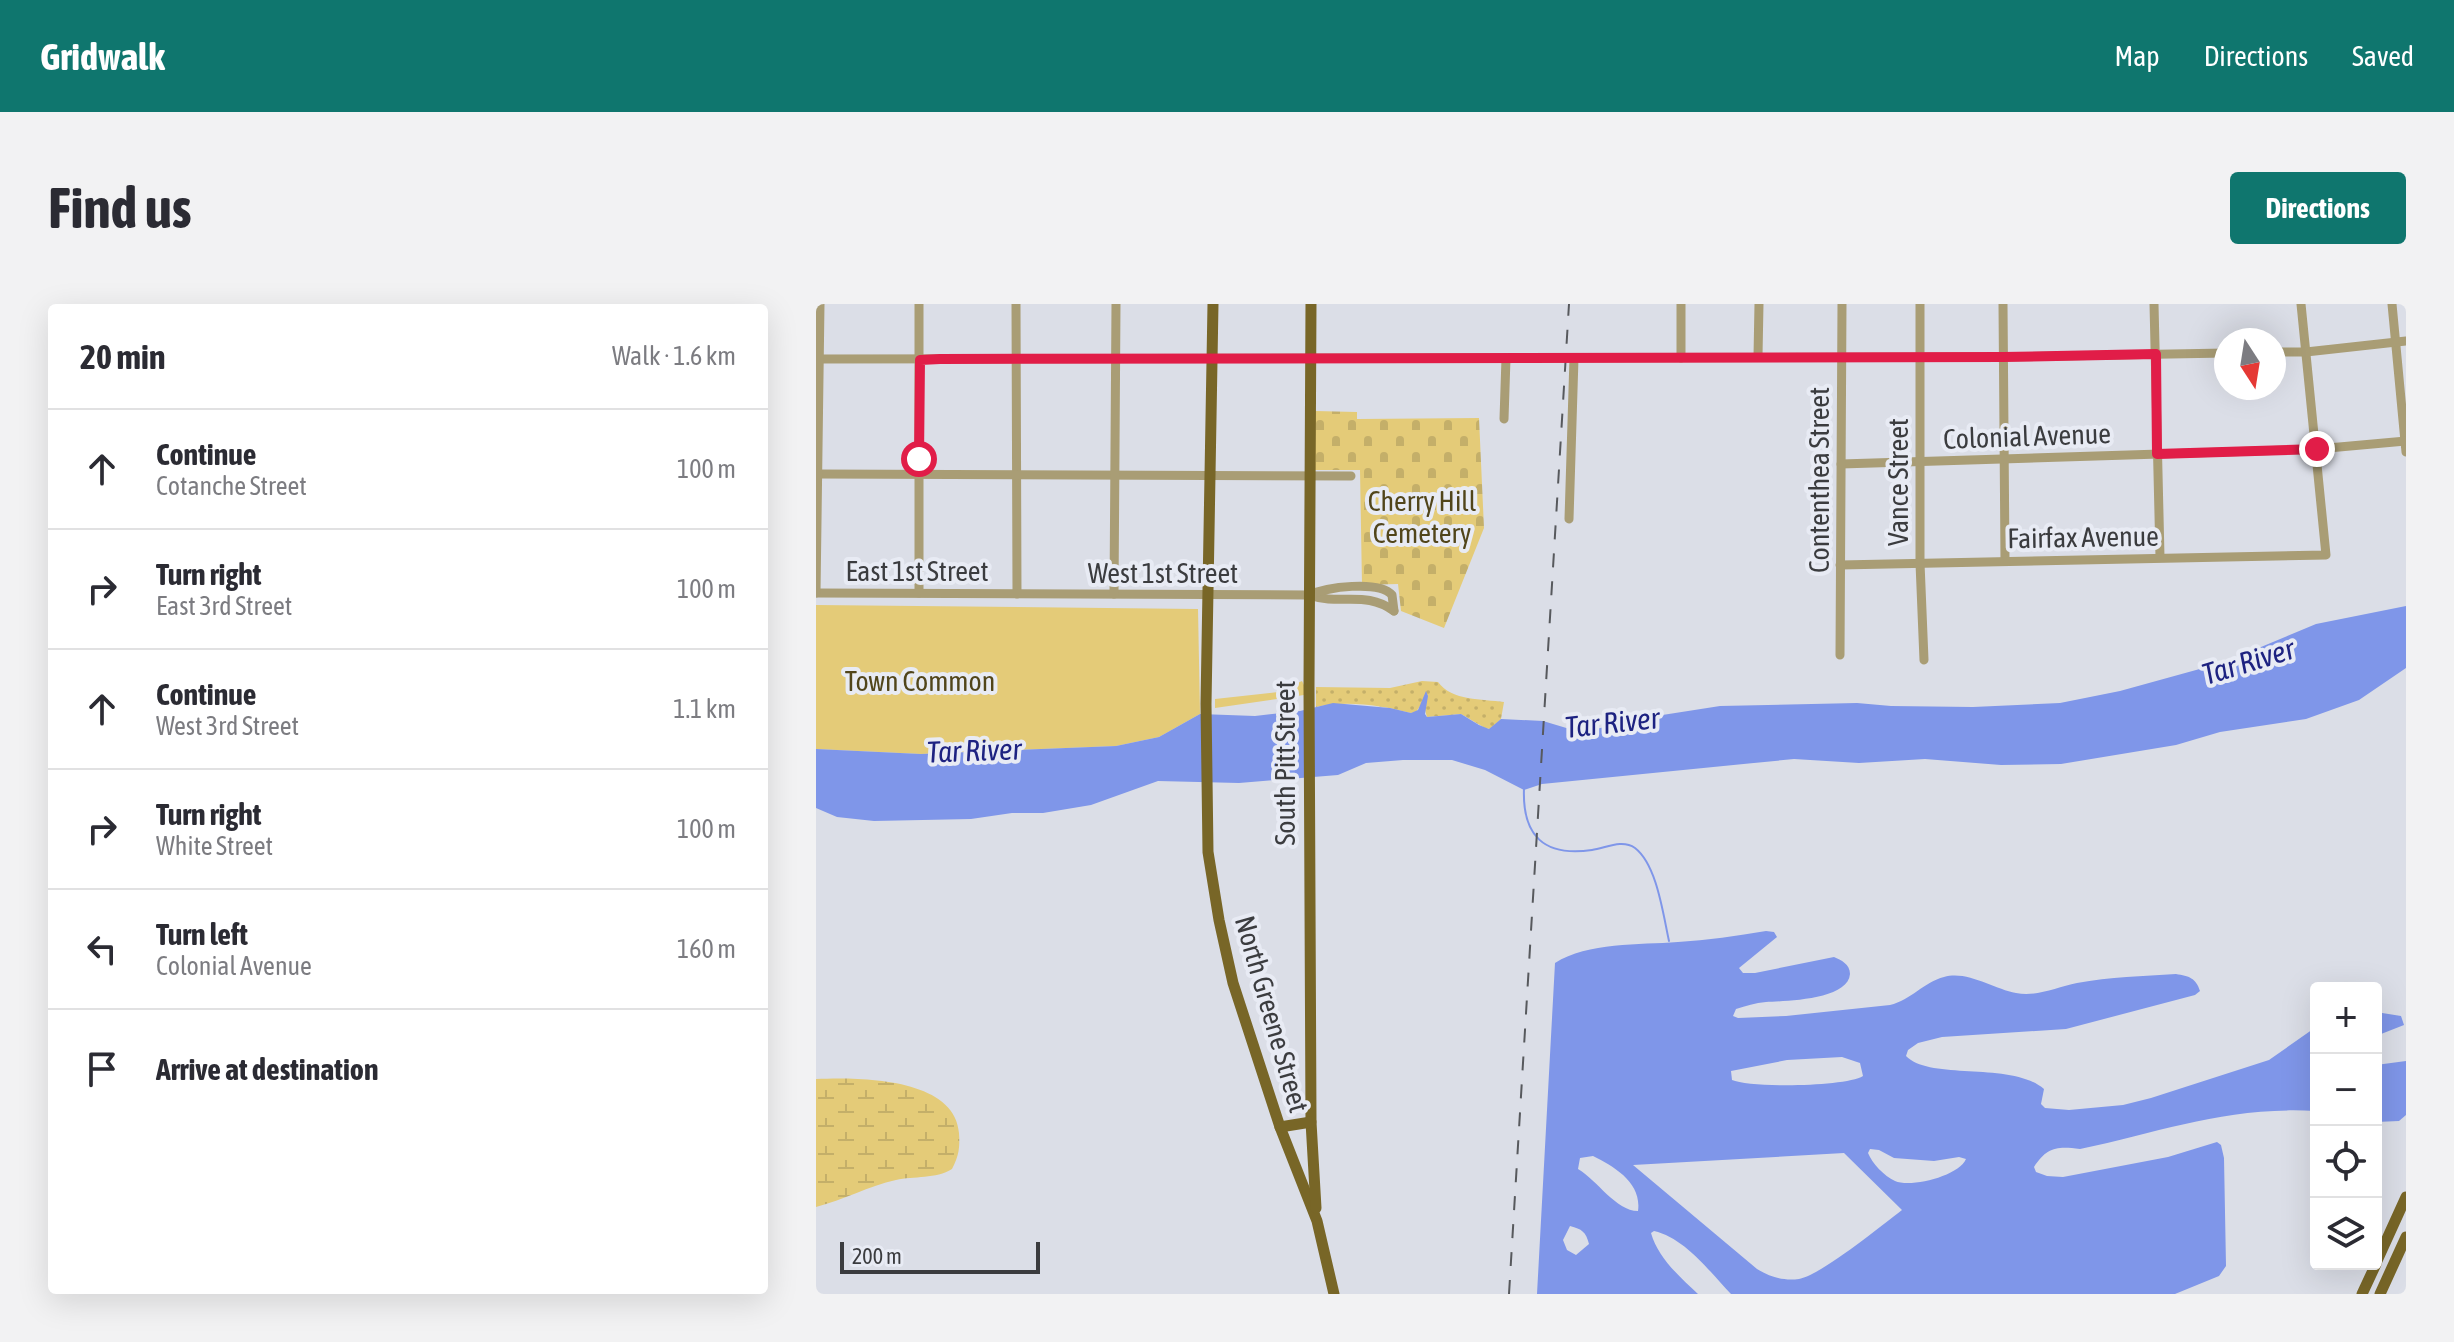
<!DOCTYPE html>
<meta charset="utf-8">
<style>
:root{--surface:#fff;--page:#f2f2f3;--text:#2b2b33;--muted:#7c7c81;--line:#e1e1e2;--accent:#0f766e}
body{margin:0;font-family:"Asap Condensed",sans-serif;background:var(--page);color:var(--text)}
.controls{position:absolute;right:24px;bottom:24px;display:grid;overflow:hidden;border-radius:8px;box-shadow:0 8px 32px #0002}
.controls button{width:72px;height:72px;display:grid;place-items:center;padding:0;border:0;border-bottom:2px solid var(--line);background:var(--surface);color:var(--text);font:40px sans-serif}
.compass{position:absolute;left:1398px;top:24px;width:72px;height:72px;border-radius:50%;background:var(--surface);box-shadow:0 8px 32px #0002;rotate:168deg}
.scale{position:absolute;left:24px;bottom:20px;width:200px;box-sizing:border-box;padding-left:8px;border:4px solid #3b3c3f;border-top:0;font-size:22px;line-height:28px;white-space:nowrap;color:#3b3c3f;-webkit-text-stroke:6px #e8ebf4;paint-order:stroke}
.stop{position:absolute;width:24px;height:24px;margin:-18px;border:6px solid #e11d48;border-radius:50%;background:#fff}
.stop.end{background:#e11d48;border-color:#fff;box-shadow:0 2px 8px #0008}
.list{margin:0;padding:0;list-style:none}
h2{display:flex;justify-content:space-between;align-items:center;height:104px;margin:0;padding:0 32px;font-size:34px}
h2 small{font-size:26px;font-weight:400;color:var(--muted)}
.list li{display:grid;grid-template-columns:52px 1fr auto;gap:24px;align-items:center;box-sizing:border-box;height:120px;padding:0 32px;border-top:2px solid var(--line)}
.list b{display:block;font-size:30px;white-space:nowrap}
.list p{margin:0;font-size:26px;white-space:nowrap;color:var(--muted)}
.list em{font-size:26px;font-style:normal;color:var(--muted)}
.icon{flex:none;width:44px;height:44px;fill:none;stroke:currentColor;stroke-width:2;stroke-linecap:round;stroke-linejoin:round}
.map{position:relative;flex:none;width:1590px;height:990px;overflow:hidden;border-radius:8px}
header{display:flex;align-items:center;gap:48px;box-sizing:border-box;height:112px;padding:0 40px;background:var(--accent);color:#fff}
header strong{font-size:38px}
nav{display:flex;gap:44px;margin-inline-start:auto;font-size:28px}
.intro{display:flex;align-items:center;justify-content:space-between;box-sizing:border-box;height:192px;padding:0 48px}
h1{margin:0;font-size:56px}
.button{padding:20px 36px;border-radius:8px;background:var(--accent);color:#fff;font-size:28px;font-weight:700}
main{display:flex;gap:48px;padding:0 48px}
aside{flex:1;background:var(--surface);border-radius:8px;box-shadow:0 8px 32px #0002}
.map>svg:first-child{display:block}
.grass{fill:url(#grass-dots)}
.wetland{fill:url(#wetland-marsh)}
.cemetery{fill:url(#cemetery-stones)}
.park{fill:#e4cb78}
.water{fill:#7f96e9;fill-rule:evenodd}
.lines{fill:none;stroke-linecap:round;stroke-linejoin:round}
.stream{stroke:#7f96e9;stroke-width:2}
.minor{stroke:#a99d75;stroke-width:9}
.major{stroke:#786627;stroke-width:11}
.rail{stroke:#57595d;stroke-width:2;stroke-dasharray:14 14;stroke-linecap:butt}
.route{stroke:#e11d48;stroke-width:10}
.labels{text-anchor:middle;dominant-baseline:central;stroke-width:8;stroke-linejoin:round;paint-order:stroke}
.street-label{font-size:28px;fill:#3b3c3f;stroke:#e8ebf4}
.park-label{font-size:28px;fill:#51451a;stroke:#e8ebf4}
.water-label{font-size:30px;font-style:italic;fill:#1d2281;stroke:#e8ebf4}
</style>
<header>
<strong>Gridwalk</strong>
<nav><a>Map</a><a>Directions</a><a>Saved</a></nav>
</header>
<div class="intro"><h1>Find us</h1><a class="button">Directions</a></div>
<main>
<aside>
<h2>20 min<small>Walk · 1.6 km</small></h2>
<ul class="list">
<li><svg class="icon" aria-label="ahead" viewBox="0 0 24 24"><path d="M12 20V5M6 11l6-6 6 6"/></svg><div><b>Continue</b><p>Cotanche Street</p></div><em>100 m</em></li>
<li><svg class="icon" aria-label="right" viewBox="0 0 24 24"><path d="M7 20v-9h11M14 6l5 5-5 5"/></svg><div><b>Turn right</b><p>East 3rd Street</p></div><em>100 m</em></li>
<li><svg class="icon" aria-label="ahead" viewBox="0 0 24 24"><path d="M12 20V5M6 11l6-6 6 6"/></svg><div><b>Continue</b><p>West 3rd Street</p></div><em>1.1 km</em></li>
<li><svg class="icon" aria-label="right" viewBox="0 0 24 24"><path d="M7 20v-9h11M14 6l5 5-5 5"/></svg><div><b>Turn right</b><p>White Street</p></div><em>100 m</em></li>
<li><svg class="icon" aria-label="left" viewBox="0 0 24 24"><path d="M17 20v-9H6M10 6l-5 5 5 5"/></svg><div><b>Turn left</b><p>Colonial Avenue</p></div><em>160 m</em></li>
<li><svg class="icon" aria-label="arrive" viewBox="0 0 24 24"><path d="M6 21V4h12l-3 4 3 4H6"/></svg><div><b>Arrive at destination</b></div></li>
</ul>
</aside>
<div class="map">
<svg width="1590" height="990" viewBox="0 0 1590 990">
<defs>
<pattern id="grass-dots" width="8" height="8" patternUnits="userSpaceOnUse" patternTransform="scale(2)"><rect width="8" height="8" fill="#e4cb78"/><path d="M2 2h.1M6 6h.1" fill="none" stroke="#c4af69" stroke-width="1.8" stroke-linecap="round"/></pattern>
<pattern id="wetland-marsh" width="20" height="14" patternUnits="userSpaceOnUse" patternTransform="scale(2)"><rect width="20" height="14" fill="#e4cb78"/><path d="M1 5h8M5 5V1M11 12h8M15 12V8" fill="none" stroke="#c4af69"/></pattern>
<pattern id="cemetery-stones" width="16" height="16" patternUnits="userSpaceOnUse" patternTransform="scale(2)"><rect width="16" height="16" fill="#e4cb78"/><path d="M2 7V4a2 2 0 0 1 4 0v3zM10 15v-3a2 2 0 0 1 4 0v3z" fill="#c4af69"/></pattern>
</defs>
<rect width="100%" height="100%" fill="#dbdee7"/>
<path class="grass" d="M606,377L622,378C636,397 666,395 688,398L685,415L674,425L669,424L645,410L611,413L609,406L604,402L600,408L595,409C565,401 530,396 500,403V383L574,384Z"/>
<path class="wetland" d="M0,775C41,773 139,773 143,829C144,843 143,852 136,865C120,875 98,872 80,876C53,882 27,896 0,903Z"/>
<polygon class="cemetery" points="499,107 541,108 541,115 663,114 668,224 628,324 585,307 582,280 546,281 544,166 499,166"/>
<g class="park">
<polygon points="0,301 382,305 384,410 343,433 300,442 105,450 0,445"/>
<polygon points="486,377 489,383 488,391 399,404 399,395 462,388"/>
</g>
<g class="water">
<polygon points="1590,302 1590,364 1543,396 1490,415 1404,428 1360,441 1245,460 1185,461 1109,455 1043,459 978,455 726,480 708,486 669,466 636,456 587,456 550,459 522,471 423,479 342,477 275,501 227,509 196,509 155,515 58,517 21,513 0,504 0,445 105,450 300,442 343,433 384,410 439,412 484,407 517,399 574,404 595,409 602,406 610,387 612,392 609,410 611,413 645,410 663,421 673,425 685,415 727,417 757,426 775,426 840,412 904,402 1041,399 1075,402 1157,403 1244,399 1304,387 1409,358 1500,320"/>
<path d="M950,627L958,628L961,633L923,664L927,669H939L1018,653C1025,656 1034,660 1034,670C1032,696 969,697 950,698C939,699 930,702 920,705L917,712L922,714L970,712L1074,701C1095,696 1108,678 1128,673C1151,666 1178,685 1200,689C1221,693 1241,683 1261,679C1294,673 1327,672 1360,670C1373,672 1380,674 1384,687L1379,691L1250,725L1126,733L1102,739L1092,746L1090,752C1114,777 1196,757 1228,785L1225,800L1229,804L1253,806L1307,801L1335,794L1453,756L1500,723V757L1494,765L1500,769V807C1411,802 1348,827 1264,845C1241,842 1231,843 1218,863L1220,868L1231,872L1247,873L1352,853L1401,838L1405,841L1408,854L1410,962L1403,972L1359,990H915C894,968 869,934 838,927L835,929C842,954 864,973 882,990H721L739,659C772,638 823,641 862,638C891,636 921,632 950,627ZM1026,753L1044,759L1047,772C1029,783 934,784 916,776L915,767L971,756ZM1054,845L1063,846L1078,854L1118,857L1143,853L1150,855C1143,872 1095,884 1079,877C1068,872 1056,859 1052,849ZM1028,849L1086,906C1065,922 1005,971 983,975C967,977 954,973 941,965L817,861ZM777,852C799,863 826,879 822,907C800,907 781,876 762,865L764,854ZM754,922C766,925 770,928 773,940L760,951L751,946L747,936Z"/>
<polygon points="1560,708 1585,712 1588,721 1560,732"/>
<polygon points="1590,757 1590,811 1583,817 1560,818 1560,761"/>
</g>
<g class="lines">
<path class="stream" d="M708,484C706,532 728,553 776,546C790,544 806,535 819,544C841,561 847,610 853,637"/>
<g class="minor">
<polyline points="103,0 103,289"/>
<polyline points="200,0 201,290"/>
<polyline points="1104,0 1104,259 1108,356"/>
<polyline points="1187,0 1189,257"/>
<polyline points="1338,0 1344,253"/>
<polyline points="1576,0 1590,148"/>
<polyline points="1458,48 1490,48 1590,37"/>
<polyline points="942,52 943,0"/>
<polyline points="865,54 865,0"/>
<polyline points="0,55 1187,53 1410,49"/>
<polyline points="688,115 690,54"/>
<polyline points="1025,160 1501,145 1590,137"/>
<polyline points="2,170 535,172"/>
<polyline points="753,215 758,54"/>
<polyline points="1024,261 1510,251 1485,0"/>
<path d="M0,289L493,291C525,302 549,286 578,307"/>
<polyline points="0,289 4,0"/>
<polyline points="298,290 300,0"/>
<path d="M493,291C510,283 563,276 576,291L578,307"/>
<polyline points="1024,351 1026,0"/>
</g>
<g class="major">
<polyline points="397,0 390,400 392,548 403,616 417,679 464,823 501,917 518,990"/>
<polyline points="495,0 493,382 495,818 500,904"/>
<polyline points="464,823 495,818"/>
<polyline points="1560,959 1590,893"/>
<polyline points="1546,990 1560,960"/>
<polyline points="1564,990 1590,933"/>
</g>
<polyline class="rail" points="693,990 753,0"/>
</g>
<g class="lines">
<polyline class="route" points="103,155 104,56 124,55 1187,53 1340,50 1341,150 1501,145"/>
</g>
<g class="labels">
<g class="street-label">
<text transform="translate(1211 132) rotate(-2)">Colonial Avenue</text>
<text transform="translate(1003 176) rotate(-90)">Contenthea Street</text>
<text transform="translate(1082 178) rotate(-90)">Vance Street</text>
<text transform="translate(1267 233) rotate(-1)">Fairfax Avenue</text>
<text x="101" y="267">East 1st Street</text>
<text x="347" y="269">West 1st Street</text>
<text transform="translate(469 459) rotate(-90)">South Pitt Street</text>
<text transform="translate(456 710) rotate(74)">North Greene Street</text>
</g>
<g class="park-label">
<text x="606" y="197">Cherry Hill<tspan x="606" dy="32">Cemetery</tspan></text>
<text x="104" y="377">Town Common</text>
</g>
<g class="water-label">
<text transform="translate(1432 357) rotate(-17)">Tar River</text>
<text transform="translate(796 418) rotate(-6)">Tar River</text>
<text transform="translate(158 446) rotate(-2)">Tar River</text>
</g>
</g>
</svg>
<div class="controls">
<button>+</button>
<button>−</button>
<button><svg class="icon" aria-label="locate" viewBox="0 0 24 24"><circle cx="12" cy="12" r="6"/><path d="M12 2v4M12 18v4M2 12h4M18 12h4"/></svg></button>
<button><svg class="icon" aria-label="layers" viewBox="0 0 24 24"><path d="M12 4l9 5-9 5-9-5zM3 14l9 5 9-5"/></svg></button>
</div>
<svg class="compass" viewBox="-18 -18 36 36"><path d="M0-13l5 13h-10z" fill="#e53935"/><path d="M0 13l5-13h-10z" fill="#7c7c81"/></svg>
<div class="scale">200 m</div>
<div class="stop" style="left:103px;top:155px"></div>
<div class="stop end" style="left:1501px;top:145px"></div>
</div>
</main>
